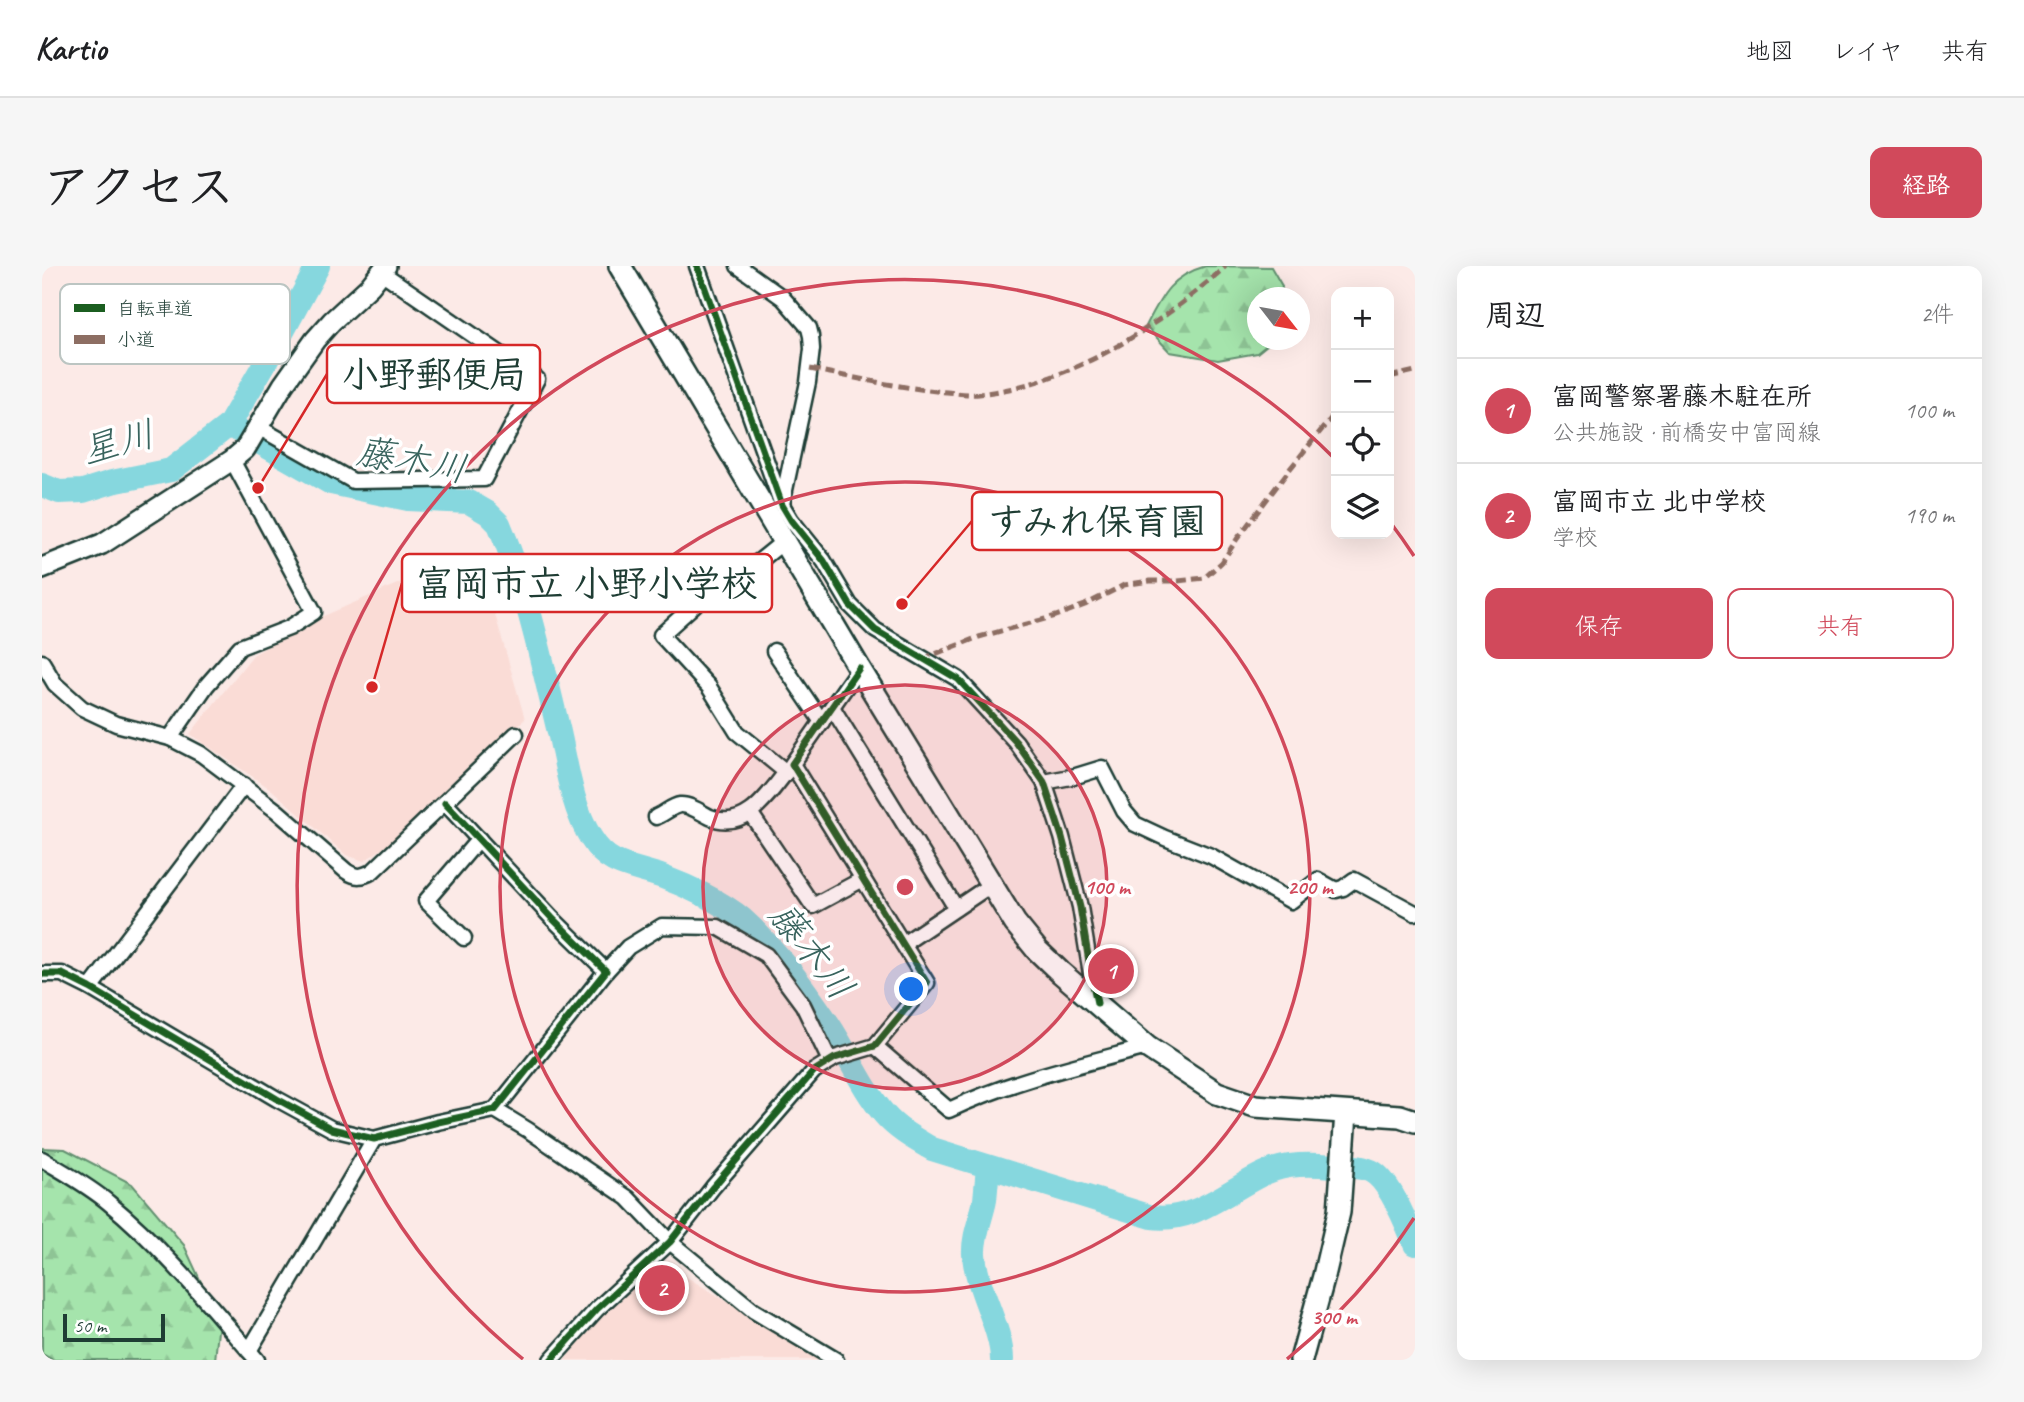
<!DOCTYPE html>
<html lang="ja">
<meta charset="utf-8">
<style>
:root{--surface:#fff;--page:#f6f6f6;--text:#202124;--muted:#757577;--line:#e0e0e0;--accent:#d1495b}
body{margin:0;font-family:Caveat,"Klee One",sans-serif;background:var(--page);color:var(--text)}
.controls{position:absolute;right:21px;top:21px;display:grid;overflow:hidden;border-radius:14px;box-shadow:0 7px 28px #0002}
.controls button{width:63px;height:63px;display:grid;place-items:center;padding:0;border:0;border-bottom:2px solid var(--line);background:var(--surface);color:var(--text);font:35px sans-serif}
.compass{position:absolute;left:1205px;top:21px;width:63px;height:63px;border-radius:50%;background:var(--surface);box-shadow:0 7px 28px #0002;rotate:121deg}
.scale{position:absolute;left:21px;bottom:18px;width:102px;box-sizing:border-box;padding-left:7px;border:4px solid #1f3d34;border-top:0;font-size:19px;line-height:24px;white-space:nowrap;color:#1f3d34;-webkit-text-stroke:5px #fff;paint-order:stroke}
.you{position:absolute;left:870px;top:724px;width:24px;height:24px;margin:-18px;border:5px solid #fff;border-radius:50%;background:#1a73e8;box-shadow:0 0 0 10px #1a73e833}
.badge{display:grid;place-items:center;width:46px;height:46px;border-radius:50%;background:var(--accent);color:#fff;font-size:23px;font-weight:700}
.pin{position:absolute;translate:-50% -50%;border:4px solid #fff;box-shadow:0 2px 7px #0006}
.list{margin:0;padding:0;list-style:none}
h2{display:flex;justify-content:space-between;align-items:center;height:91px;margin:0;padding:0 28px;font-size:30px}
h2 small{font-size:23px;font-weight:400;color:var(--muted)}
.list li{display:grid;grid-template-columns:46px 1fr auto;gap:21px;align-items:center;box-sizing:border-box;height:105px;padding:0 28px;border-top:2px solid var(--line)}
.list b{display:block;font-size:26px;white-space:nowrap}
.list p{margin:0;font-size:23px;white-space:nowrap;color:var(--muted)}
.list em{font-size:23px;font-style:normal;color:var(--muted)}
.actions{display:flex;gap:14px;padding:21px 28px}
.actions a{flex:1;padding:16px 0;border:2px solid var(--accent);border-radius:14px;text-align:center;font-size:24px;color:var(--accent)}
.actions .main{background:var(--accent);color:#fff}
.icon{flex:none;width:38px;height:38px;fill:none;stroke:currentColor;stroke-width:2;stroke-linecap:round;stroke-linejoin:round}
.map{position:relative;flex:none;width:1373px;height:1094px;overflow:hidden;border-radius:14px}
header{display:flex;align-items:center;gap:42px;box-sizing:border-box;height:98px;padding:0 35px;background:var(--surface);border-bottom:2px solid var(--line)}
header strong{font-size:33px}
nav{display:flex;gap:38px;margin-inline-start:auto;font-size:24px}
.intro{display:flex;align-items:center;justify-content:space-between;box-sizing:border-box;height:168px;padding:0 42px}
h1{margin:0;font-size:49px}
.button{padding:18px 32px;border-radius:14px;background:var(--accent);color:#fff;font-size:24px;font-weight:700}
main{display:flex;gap:42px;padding:0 42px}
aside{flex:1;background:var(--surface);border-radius:14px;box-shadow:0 7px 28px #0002}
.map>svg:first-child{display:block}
.built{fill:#fadcd6}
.forest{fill:url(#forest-firs);stroke:#629070;stroke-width:2}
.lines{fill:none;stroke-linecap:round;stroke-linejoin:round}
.river{stroke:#86d7de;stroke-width:24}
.street-casing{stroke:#1f3d34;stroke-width:19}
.secondary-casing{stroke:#1f3d34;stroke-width:24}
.primary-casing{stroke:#1f3d34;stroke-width:26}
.street{stroke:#fff;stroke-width:14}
.secondary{stroke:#fff;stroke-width:19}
.primary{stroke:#fff;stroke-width:21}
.quiet{stroke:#8d6e63;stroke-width:5;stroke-dasharray:10 5;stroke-linecap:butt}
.cycleway-casing{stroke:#fff;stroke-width:11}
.cycleway{stroke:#1b5e20;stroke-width:7}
.ring{fill:none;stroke:#d1495b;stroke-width:3.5}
.labels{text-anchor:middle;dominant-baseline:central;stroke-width:7;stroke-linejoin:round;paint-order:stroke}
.water-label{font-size:37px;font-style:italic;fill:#39645e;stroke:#fff}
.key{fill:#fff;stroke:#bcc5c2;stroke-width:2}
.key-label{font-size:19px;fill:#1f3d34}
.centre{fill:#d1495b;stroke:#fff;stroke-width:3.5}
.ring-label{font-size:21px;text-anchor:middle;font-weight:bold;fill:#d1495b;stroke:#fff;stroke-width:7;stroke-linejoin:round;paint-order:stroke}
.leader{fill:none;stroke:#d62828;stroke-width:2.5}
.callout-dot{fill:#d62828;stroke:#fff;stroke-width:2.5}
.callout{fill:#fff;stroke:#d62828;stroke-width:2.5}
.callout-label{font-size:37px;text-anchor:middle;font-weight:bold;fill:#1f3d34}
</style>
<header>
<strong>Kartio</strong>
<nav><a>地図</a><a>レイヤ</a><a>共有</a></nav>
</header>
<div class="intro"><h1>アクセス</h1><a class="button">経路</a></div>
<main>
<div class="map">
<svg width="1373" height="1094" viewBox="0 0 1373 1094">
<defs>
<pattern id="forest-firs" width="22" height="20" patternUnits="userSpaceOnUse" patternTransform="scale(1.75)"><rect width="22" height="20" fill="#a5e4ac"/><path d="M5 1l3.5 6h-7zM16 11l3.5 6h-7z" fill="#8ec495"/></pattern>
</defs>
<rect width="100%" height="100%" fill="#fceae7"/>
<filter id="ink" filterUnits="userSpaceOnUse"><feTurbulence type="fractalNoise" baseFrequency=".0143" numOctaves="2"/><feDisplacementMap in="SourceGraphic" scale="14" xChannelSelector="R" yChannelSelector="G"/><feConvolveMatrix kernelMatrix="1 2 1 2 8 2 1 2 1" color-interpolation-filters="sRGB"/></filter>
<g filter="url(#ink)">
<g class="built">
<polygon points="400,309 433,325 450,338 483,453 350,576 322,595 304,589 230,524 148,468 211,389 268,356 371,311"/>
<polygon points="607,982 620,996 781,1094 523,1094"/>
</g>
<g class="forest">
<path d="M1164,0L1229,1L1240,20L1239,31L1216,32V74H1231L1215,87L1176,94L1128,86L1104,60C1120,29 1129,10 1164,0Z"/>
<polygon points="0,882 23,883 90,918 142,979 177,1055 173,1094 11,1094 0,1088"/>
</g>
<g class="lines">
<g class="river">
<path d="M187,159L289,217L366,233L427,236L446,247L457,258C485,324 500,396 517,466C525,501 530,541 549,572C567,602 591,600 621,611C645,620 680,636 700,653C734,683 761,721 787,759C806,788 820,822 843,849C856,864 873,873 890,883L1110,951C1153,957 1187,923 1223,907C1245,897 1269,898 1292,900C1303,900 1319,900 1329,905C1348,914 1365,959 1373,978"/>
<polyline points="0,219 17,226 41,225 70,216 129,204 187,159 234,78 276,0"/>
<path d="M946,901C945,912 944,923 943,934C940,951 931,969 932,988C934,1023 960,1062 960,1094"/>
</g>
<defs>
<g id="street">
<polyline points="655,0 740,239 749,254 782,295 808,339 833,364 916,413 974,476 1002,516 1020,571 1038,641 1050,714 1055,737"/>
<polyline points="696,0 741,32 767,62 769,70 770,83 766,116 740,238"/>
<polyline points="216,161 311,215 442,213 495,113 339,6"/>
<polyline points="741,276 710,301 671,322 619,369 667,421 695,466 744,506"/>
<polyline points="732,385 780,456"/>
<path d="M0,396L13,418L40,442L74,458L128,472L159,488L235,545L304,605C314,612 321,611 331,605L474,468"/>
<polyline points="790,441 914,642"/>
<polyline points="128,472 164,420 198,381 247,362 272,346 190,194"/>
<polyline points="1002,516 1034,510 1060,502 1082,545 1093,558 1123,572 1169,590 1249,635 1276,614 1294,624 1301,622 1312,614 1373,647"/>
<polyline points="709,548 771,640 821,613"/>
<path d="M614,551C622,548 630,540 638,539C647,538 660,547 668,551C705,567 729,524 749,500"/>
<polyline points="422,672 384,635 437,573"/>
<polyline points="861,678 950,618"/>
<polyline points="564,705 586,681 620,660 676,661 724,689 761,739 788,795"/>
<polyline points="0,708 20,708 48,722 235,833 290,863 332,873 396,856 453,844 564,705 510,652 403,537"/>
<polyline points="48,722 202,519"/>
<path d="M833,780L907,844C970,814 1038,799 1105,781"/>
<polyline points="453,844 486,864 586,932 628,976 712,1045 794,1094"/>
<path d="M0,893C23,907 47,920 67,937C122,982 169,1041 215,1094"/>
<polyline points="207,1085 332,873"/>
<polyline points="509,1094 555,1043 628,976 671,921 772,805 793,792 833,780 885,717 750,498 817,402"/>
</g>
<polyline id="secondary" points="0,302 60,278 190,194 203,183 241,119 273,74 290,55 328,20 344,0"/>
<g id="primary">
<polyline points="578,0 817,402 973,657 995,684 1018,706 1105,781 1175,827 1213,840 1358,850 1373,855"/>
<polyline points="1259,1094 1282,1010 1297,946 1304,847"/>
</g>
</defs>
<use href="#street" class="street-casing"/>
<use href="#secondary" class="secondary-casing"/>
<use href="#primary" class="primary-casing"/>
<use href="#street" class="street"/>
<use href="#secondary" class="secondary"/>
<use href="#primary" class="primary"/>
<g class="quiet">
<path d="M768,103C813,112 859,122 905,126C915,127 927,129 937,128C1031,117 1115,62 1184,0"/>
<polyline points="1347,111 1373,105"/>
<polyline points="880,393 937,371 1014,350 1043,339 1082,319 1108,315 1136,315 1162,312 1180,296 1195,273 1247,204 1294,146"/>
</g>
<defs>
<g id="cycleway">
<polyline points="655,0 740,239 749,254 782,295 808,339 833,364 916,413 974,476 1002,516 1020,571 1038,641 1050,714 1055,737"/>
<polyline points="0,708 20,708 48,722 235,833 290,863 332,873 396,856 453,844 564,705 510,652 403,537"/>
<polyline points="509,1094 555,1043 628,976 671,921 772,805 793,792 833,780 885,717 750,498 817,402"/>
</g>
</defs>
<use href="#cycleway" class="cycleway-casing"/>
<use href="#cycleway" class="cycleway"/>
</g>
</g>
<circle cx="863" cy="621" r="202" fill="#d1495b" fill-opacity=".12"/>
<g class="ring">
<circle cx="863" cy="621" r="202"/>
<circle cx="863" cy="621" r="405"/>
<path d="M1372 952A607 607 0 0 1 1245 1093M481 1093A607 607 0 1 1 1292 192M1348 256A607 607 0 0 1 1372 290"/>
</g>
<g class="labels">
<g class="water-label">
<text transform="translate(76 176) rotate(-15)">星川</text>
<text transform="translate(370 194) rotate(10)">藤木川</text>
<text transform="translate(770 685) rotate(52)">藤木川</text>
</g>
</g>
<rect x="18" y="18" width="230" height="80" rx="10" class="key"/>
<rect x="32" y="38" width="31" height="8" fill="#1b5e20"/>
<rect x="32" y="69" width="31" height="9" fill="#8d6e63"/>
<g class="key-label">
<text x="75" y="49">自転車道</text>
<text x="75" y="80">小道</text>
</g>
<circle cx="863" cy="621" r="10" class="centre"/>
<g class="ring-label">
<text x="1065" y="628">100 m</text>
<text x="1268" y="628">200 m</text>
<text x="1292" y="1058">300 m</text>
</g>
<path class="leader" d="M216 222L285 108M860 338L930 255M330 421L360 317"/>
<g class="callout-dot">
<circle cx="216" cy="222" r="7"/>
<circle cx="860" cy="338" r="7"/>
<circle cx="330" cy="421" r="7"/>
</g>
<g class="callout">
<rect x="285" y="79" width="213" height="58" rx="7"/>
<rect x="930" y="226" width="250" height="58" rx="7"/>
<rect x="360" y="288" width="370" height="58" rx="7"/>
</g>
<g class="callout-label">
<text x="392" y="121">小野郵便局</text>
<text x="1055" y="268">すみれ保育園</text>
<text x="545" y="330">富岡市立 小野小学校</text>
</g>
</svg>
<div class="controls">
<button>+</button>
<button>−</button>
<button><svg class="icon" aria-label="locate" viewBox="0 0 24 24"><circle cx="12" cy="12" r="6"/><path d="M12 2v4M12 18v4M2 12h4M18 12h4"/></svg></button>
<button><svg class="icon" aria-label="layers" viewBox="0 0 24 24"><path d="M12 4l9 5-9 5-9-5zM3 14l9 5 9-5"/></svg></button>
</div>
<svg class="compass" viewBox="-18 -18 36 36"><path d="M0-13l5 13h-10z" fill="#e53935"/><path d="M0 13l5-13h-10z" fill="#757577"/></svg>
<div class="scale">50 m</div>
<div class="you"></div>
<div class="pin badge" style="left:1069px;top:705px">1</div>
<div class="pin badge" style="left:620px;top:1022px">2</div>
</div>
<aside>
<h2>周辺<small>2件</small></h2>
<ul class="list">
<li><span class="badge">1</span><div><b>富岡警察署藤木駐在所</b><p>公共施設 · 前橋安中富岡線</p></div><em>100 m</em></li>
<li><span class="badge">2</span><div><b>富岡市立 北中学校</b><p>学校</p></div><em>190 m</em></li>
</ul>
<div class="actions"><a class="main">保存</a><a>共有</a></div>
</aside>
</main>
